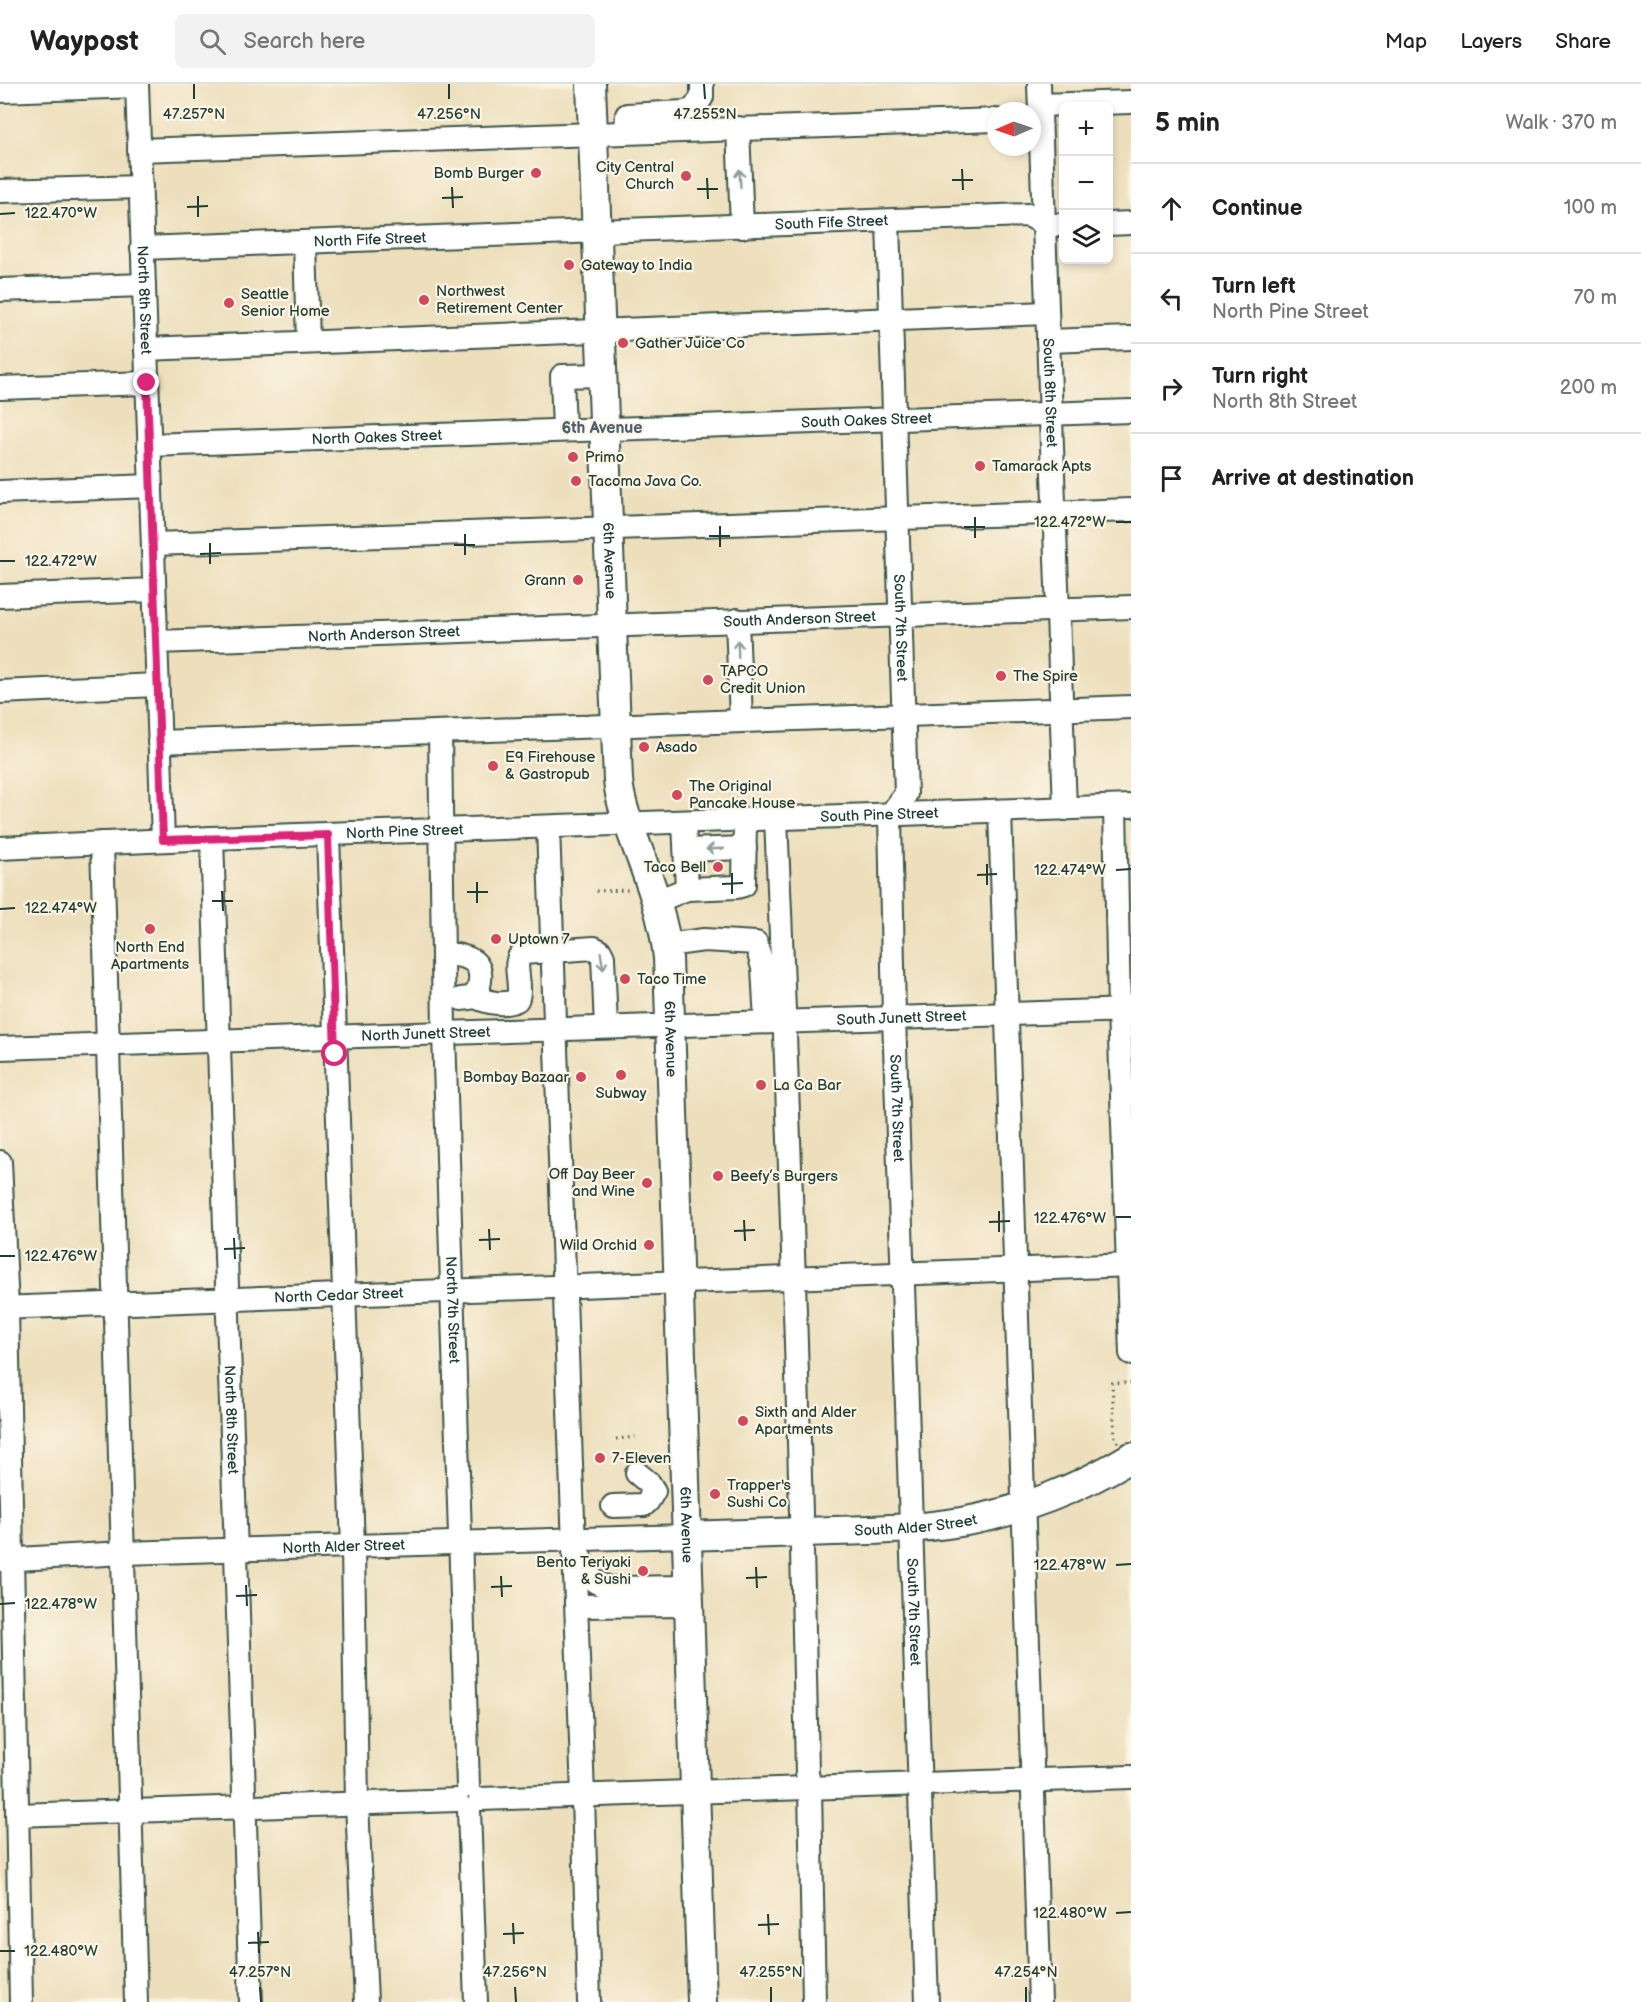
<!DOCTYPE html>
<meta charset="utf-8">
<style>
:root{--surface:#fff;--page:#f2f2f2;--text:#222;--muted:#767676;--line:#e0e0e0}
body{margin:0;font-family:"Balsamiq Sans",sans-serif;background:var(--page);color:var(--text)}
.controls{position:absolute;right:18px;top:18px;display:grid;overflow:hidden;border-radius:9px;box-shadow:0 3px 9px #0003}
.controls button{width:54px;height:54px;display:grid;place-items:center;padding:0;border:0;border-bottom:2px solid var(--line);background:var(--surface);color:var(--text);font:30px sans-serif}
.compass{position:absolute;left:987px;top:18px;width:54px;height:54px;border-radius:50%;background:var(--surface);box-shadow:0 3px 9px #0003;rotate:268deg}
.stop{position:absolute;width:18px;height:18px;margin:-14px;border:4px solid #db2777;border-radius:50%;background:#fff}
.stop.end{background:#db2777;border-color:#fff;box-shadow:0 2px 6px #0008}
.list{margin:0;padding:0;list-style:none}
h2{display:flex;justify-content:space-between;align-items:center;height:78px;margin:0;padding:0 24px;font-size:26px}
h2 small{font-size:20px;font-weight:400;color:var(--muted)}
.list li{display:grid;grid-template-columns:39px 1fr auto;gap:18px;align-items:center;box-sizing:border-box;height:90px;padding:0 24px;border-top:2px solid var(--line)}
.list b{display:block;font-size:22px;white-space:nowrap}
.list p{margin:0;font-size:20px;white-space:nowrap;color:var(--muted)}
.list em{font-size:20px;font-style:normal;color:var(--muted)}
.icon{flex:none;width:33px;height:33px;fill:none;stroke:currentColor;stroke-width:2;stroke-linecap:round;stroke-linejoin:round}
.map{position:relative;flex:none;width:1131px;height:1918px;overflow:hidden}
header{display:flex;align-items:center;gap:36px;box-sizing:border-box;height:84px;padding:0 30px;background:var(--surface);border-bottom:2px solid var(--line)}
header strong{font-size:28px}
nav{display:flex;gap:33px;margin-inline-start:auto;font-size:21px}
.search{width:420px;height:54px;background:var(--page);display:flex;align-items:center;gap:15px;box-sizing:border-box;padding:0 21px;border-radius:9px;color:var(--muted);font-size:22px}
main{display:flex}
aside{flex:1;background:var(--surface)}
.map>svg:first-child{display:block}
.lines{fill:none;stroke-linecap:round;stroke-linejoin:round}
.minor-casing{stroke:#3e5548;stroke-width:26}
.major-casing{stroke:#3e5548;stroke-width:32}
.path{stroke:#3e5548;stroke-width:3;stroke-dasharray:1.5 4.5;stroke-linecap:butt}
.minor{stroke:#fff;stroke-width:22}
.major{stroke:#fff;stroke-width:28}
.oneway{stroke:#8f9e9a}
.route{stroke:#db2777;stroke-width:8}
.ticks{fill:none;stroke:#1f3d34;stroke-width:2}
.poi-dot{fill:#d1495b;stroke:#fcf5e5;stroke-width:2}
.labels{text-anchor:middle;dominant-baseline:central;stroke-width:4.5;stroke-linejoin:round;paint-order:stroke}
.poi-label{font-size:15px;fill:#1f3d34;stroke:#fcf5e5;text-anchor:start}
.street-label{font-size:15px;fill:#1f3d34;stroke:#fcf5e5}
.neighbourhood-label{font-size:16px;font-weight:bold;fill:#506074;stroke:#fcf5e5}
.ticks-label{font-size:15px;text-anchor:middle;fill:#1f3d34;stroke:#fcf5e5;stroke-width:4.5;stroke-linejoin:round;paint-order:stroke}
</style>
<header>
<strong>Waypost</strong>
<div class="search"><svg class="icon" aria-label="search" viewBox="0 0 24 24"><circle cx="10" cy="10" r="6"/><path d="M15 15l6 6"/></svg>Search here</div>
<nav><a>Map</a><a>Layers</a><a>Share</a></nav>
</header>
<main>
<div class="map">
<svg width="1131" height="1918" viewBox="0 0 1131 1918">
<rect width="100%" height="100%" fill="#fcf5e5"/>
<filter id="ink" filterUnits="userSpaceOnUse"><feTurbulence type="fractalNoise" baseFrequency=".0167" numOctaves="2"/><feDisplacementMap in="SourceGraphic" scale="12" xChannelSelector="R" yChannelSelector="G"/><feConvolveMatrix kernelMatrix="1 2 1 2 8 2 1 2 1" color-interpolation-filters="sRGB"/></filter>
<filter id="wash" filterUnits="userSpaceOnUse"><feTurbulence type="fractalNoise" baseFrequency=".008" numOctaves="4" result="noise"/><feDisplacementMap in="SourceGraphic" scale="24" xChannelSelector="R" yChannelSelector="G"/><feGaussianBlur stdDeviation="1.35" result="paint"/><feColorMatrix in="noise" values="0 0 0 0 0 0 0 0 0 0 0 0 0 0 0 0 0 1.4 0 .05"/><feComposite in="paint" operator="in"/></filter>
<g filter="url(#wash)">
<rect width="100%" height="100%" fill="#eddfbc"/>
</g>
<g filter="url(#ink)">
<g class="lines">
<defs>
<g id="minor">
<path id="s1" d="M137,0L163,756"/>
<path id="s2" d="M1039,0L1065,725"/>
<polyline points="0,7 137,2"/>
<polyline points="1040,21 1131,18"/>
<polyline points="738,44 742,143"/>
<polyline points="626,48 627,31 684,28 693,26 702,13 702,0"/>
<polyline points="139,66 996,36"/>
<polyline points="0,107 141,103"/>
<path id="s3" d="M888,138L906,710L890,731L894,933L927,1918"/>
<polyline points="1108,140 1131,139"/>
<polyline points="305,159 308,258"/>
<path id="s4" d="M142,164L1028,131L1046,141H1064"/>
<polyline points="0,206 144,201"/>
<polyline points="1048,257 1131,254"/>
<polyline points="146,265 1047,229"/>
<polyline points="0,304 147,299"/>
<polyline points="564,346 562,292 602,291"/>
<path id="s5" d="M149,361L1131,327"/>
<polyline points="0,408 151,402"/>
<polyline points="153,460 1131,426"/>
<polyline points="0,512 154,506"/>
<polyline points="737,536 741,636"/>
<path id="s6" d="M156,558L1131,523"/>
<polyline points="0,608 157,601"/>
<path id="s7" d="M440,648L444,949L468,1702"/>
<polyline points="159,658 1131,623"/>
<polyline points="1115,723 1119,926 1131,1269"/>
<polyline points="1000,728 1040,1918"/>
<path d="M776,735C790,1053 801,1371 807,1689L810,1704L814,1918"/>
<polyline points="684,738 687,805"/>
<polyline points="548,743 583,1712 589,1918"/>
<polyline points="328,751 353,1463 357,1719 366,1918"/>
<path id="s8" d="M212,754L251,1918"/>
<polyline points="102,759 136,1918"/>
<path id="s9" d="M0,764L212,754L1131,722"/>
<polyline points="686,766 745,764"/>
<polyline points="657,817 687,805 737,803 744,801 745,736"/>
<polyline points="667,861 704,856 756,859 763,884 766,938"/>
<path d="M444,870C470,871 488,878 477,909L470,914L461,915"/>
<path d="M474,912C487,919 504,922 517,916C524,902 510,877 523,869L594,864L600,867L603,873L606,943"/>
<path id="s10" d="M0,964L1131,926"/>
<polyline points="0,1078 7,1224 21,1918"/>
<path id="s11" d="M0,1224L1131,1181"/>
<polyline points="613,1422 644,1421 648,1417 654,1407 649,1399 637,1389"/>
<polyline points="578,1467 585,1488 596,1498 609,1504 688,1503"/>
<path id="s12" d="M0,1476L124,1469L686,1452"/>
<polyline points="577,1522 688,1521"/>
<polyline points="480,1715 1131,1693"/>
<polyline points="469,1726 476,1918"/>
<polyline points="17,1731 457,1716"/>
</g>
<g id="major">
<path id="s13" d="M591,0L618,696C620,719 629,741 637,763C651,800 664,835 668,874L702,1918"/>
<path id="s14" d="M686,1452C735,1450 784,1449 833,1447C876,1446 918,1445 961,1438C1020,1428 1080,1404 1131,1373"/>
</g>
</defs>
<use href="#minor" class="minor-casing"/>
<use href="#major" class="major-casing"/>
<g class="path">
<polyline points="596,807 628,806"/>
<polyline points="616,1355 636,1353"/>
<polyline points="1118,1358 1115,1355 1112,1299 1131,1299"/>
</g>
<use href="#minor" class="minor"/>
<use href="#major" class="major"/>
</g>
<defs><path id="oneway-shaft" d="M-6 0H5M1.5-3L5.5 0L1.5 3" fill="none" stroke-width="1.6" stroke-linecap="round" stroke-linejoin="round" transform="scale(1.5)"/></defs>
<g class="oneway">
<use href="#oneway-shaft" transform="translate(740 94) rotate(-93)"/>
<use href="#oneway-shaft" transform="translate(738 565) rotate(-92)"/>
<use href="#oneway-shaft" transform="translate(715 765) rotate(178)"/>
<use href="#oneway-shaft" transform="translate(602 877) rotate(81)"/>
</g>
</g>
<g class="lines" filter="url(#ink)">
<polyline class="route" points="147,299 163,756 328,751 335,970"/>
</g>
<path class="ticks" d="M194,0V15M449,0V15M704,0L705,15M962,85L963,106M707,94L708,115M952,96H973M452,103L453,124M697,105H718M198,112V133M442,114L463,113M187,123L208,122M0,130L15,129M975,433V454M1116,438H1131M720,442V463M964,443H985M465,450V471M709,452H730M210,459V480M454,461H475M200,470L221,469M0,477H15M987,780V801M1116,786L1131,785M732,789V810M977,791L997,790M477,798V819M722,800L743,799M222,807L223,827M467,808H488M212,817H233M0,825L15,824M999,1127V1148M1116,1133H1131M744,1136L745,1157M989,1138L1010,1137M489,1145L490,1166M734,1147L755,1146M234,1154L235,1175M479,1156L500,1155M224,1165L245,1164M0,1172H15M1116,1481L1131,1480M756,1483L757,1504M501,1492L502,1513M746,1494L767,1493M246,1501L247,1522M491,1503L512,1502M236,1512L257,1511M0,1520L15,1519M1116,1829L1131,1828M768,1830L769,1851M513,1839L514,1860M758,1841L779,1840M258,1848L259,1869M503,1850L524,1849M248,1859L269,1858M0,1867H15M260,1903L261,1918M515,1903L516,1918M771,1903V1918M1026,1903V1918"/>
<g class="poi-dot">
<circle cx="536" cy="89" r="6"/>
<circle cx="686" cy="92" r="6"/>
<circle cx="569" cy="181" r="6"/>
<circle cx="424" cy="216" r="6"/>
<circle cx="229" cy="219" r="6"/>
<circle cx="623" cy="259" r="6"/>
<circle cx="573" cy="373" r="6"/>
<circle cx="980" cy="382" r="6"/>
<circle cx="576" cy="397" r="6"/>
<circle cx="578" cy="496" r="6"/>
<circle cx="1001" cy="592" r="6"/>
<circle cx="708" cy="596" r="6"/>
<circle cx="644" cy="663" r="6"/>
<circle cx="493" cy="682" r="6"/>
<circle cx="677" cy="711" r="6"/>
<circle cx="718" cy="783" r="6"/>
<circle cx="150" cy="845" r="6"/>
<circle cx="496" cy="855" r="6"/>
<circle cx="625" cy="895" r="6"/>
<circle cx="621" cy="991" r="6"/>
<circle cx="581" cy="993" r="6"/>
<circle cx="761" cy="1001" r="6"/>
<circle cx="718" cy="1092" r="6"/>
<circle cx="647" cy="1099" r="6"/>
<circle cx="649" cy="1161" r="6"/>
<circle cx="743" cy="1337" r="6"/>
<circle cx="600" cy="1374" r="6"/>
<circle cx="715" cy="1410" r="6"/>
<circle cx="643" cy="1487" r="6"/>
</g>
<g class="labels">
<g class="poi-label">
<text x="674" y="83" text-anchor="end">City Central<tspan x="674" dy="17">Church</tspan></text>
<text x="524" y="89" text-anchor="end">Bomb Burger</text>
<text x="581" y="181">Gateway to India</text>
<text x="436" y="207">Northwest<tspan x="436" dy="17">Retirement Center</tspan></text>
<text x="241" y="210">Seattle<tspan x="241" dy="17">Senior Home</tspan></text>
<text x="635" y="259">Gather Juice Co</text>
<text x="585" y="373">Primo</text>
<text x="992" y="382">Tamarack Apts</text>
<text x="588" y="397">Tacoma Java Co.</text>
<text x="566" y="496" text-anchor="end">Grann</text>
<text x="720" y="587">TAPCO<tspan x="720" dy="17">Credit Union</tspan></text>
<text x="1013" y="592">The Spire</text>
<text x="656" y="663">Asado</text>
<text x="505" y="673">E9 Firehouse<tspan x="505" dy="17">&amp; Gastropub</tspan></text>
<text x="689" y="702">The Original<tspan x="689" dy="17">Pancake House</tspan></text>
<text x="706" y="783" text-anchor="end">Taco Bell</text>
<text x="508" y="855">Uptown 7</text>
<text x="150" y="863" text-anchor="middle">North End<tspan x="150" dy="17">Apartments</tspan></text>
<text x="637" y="895">Taco Time</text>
<text x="569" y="993" text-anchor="end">Bombay Bazaar</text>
<text x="773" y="1001">La Ca Bar</text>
<text x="621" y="1009" text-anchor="middle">Subway</text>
<text x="635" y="1090" text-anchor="end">Off Day Beer<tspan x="635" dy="17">and Wine</tspan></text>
<text x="730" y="1092">Beefy’s Burgers</text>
<text x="637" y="1161" text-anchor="end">Wild Orchid</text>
<text x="755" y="1328">Sixth and Alder<tspan x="755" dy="17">Apartments</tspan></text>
<text x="612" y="1374">7-Eleven</text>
<text x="727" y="1401">Trapper's<tspan x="727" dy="17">Sushi Co</tspan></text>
<text x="631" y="1478" text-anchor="end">Bento Teriyaki<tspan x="631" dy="17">&amp; Sushi</tspan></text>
</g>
<g class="street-label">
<text stroke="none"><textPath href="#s4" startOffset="690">South Fife Street</textPath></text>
<text stroke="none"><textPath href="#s4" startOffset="228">North Fife Street</textPath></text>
<text stroke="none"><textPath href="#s1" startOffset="216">North 8th Street</textPath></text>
<text stroke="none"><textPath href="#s2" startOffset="309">South 8th Street</textPath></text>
<text stroke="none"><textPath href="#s5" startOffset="718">South Oakes Street</textPath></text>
<text stroke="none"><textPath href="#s5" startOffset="228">North Oakes Street</textPath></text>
<text stroke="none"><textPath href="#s13" startOffset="477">6th Avenue</textPath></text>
<text stroke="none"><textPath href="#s6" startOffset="644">South Anderson Street</textPath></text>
<text stroke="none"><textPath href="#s3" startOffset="406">South 7th Street</textPath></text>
<text stroke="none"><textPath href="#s6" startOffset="228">North Anderson Street</textPath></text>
<text stroke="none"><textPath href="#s9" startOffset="880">South Pine Street</textPath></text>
<text stroke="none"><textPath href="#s9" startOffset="405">North Pine Street</textPath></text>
<text stroke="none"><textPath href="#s10" startOffset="902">South Junett Street</textPath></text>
<text stroke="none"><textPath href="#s10" startOffset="426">North Junett Street</textPath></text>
<text stroke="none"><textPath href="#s13" startOffset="963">6th Avenue</textPath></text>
<text stroke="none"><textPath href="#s3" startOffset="892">South 7th Street</textPath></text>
<text stroke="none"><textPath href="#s11" startOffset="339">North Cedar Street</textPath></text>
<text stroke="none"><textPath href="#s7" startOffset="578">North 7th Street</textPath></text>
<text stroke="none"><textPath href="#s8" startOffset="582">North 8th Street</textPath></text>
<text stroke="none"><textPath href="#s14" startOffset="230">South Alder Street</textPath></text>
<text stroke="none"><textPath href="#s13" startOffset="1449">6th Avenue</textPath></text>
<text stroke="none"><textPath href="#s12" startOffset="344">North Alder Street</textPath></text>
<text stroke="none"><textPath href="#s3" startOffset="1396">South 7th Street</textPath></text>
</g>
<g class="neighbourhood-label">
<text x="602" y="344">6th Avenue</text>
</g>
</g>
<g class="ticks-label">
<text x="194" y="35">47.257°N</text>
<text x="449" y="35">47.256°N</text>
<text x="705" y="35">47.255°N</text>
<text x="61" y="134">122.470°W</text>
<text x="1070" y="443">122.472°W</text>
<text x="61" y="482">122.472°W</text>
<text x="1070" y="791">122.474°W</text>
<text x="61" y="829">122.474°W</text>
<text x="1070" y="1139">122.476°W</text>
<text x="61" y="1177">122.476°W</text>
<text x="1070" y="1486">122.478°W</text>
<text x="61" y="1525">122.478°W</text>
<text x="1070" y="1834">122.480°W</text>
<text x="61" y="1872">122.480°W</text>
<text x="260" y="1893">47.257°N</text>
<text x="515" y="1893">47.256°N</text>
<text x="771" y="1893">47.255°N</text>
<text x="1026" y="1893">47.254°N</text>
</g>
</svg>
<div class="controls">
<button>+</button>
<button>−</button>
<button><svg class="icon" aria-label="layers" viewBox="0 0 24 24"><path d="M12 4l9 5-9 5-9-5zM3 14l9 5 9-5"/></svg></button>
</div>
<svg class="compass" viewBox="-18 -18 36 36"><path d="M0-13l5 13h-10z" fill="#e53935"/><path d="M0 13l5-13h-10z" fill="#767676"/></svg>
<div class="stop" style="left:335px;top:970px"></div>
<div class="stop end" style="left:147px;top:299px"></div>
</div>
<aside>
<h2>5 min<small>Walk · 370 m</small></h2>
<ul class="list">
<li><svg class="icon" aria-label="ahead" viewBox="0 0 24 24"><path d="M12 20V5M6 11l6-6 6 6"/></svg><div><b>Continue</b></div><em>100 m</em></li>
<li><svg class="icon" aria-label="left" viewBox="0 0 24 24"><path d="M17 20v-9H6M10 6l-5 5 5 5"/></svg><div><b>Turn left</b><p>North Pine Street</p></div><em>70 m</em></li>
<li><svg class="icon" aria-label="right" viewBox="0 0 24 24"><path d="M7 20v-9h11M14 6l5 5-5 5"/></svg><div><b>Turn right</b><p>North 8th Street</p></div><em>200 m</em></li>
<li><svg class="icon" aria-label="arrive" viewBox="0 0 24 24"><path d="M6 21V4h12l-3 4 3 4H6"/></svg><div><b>Arrive at destination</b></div></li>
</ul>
</aside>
</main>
